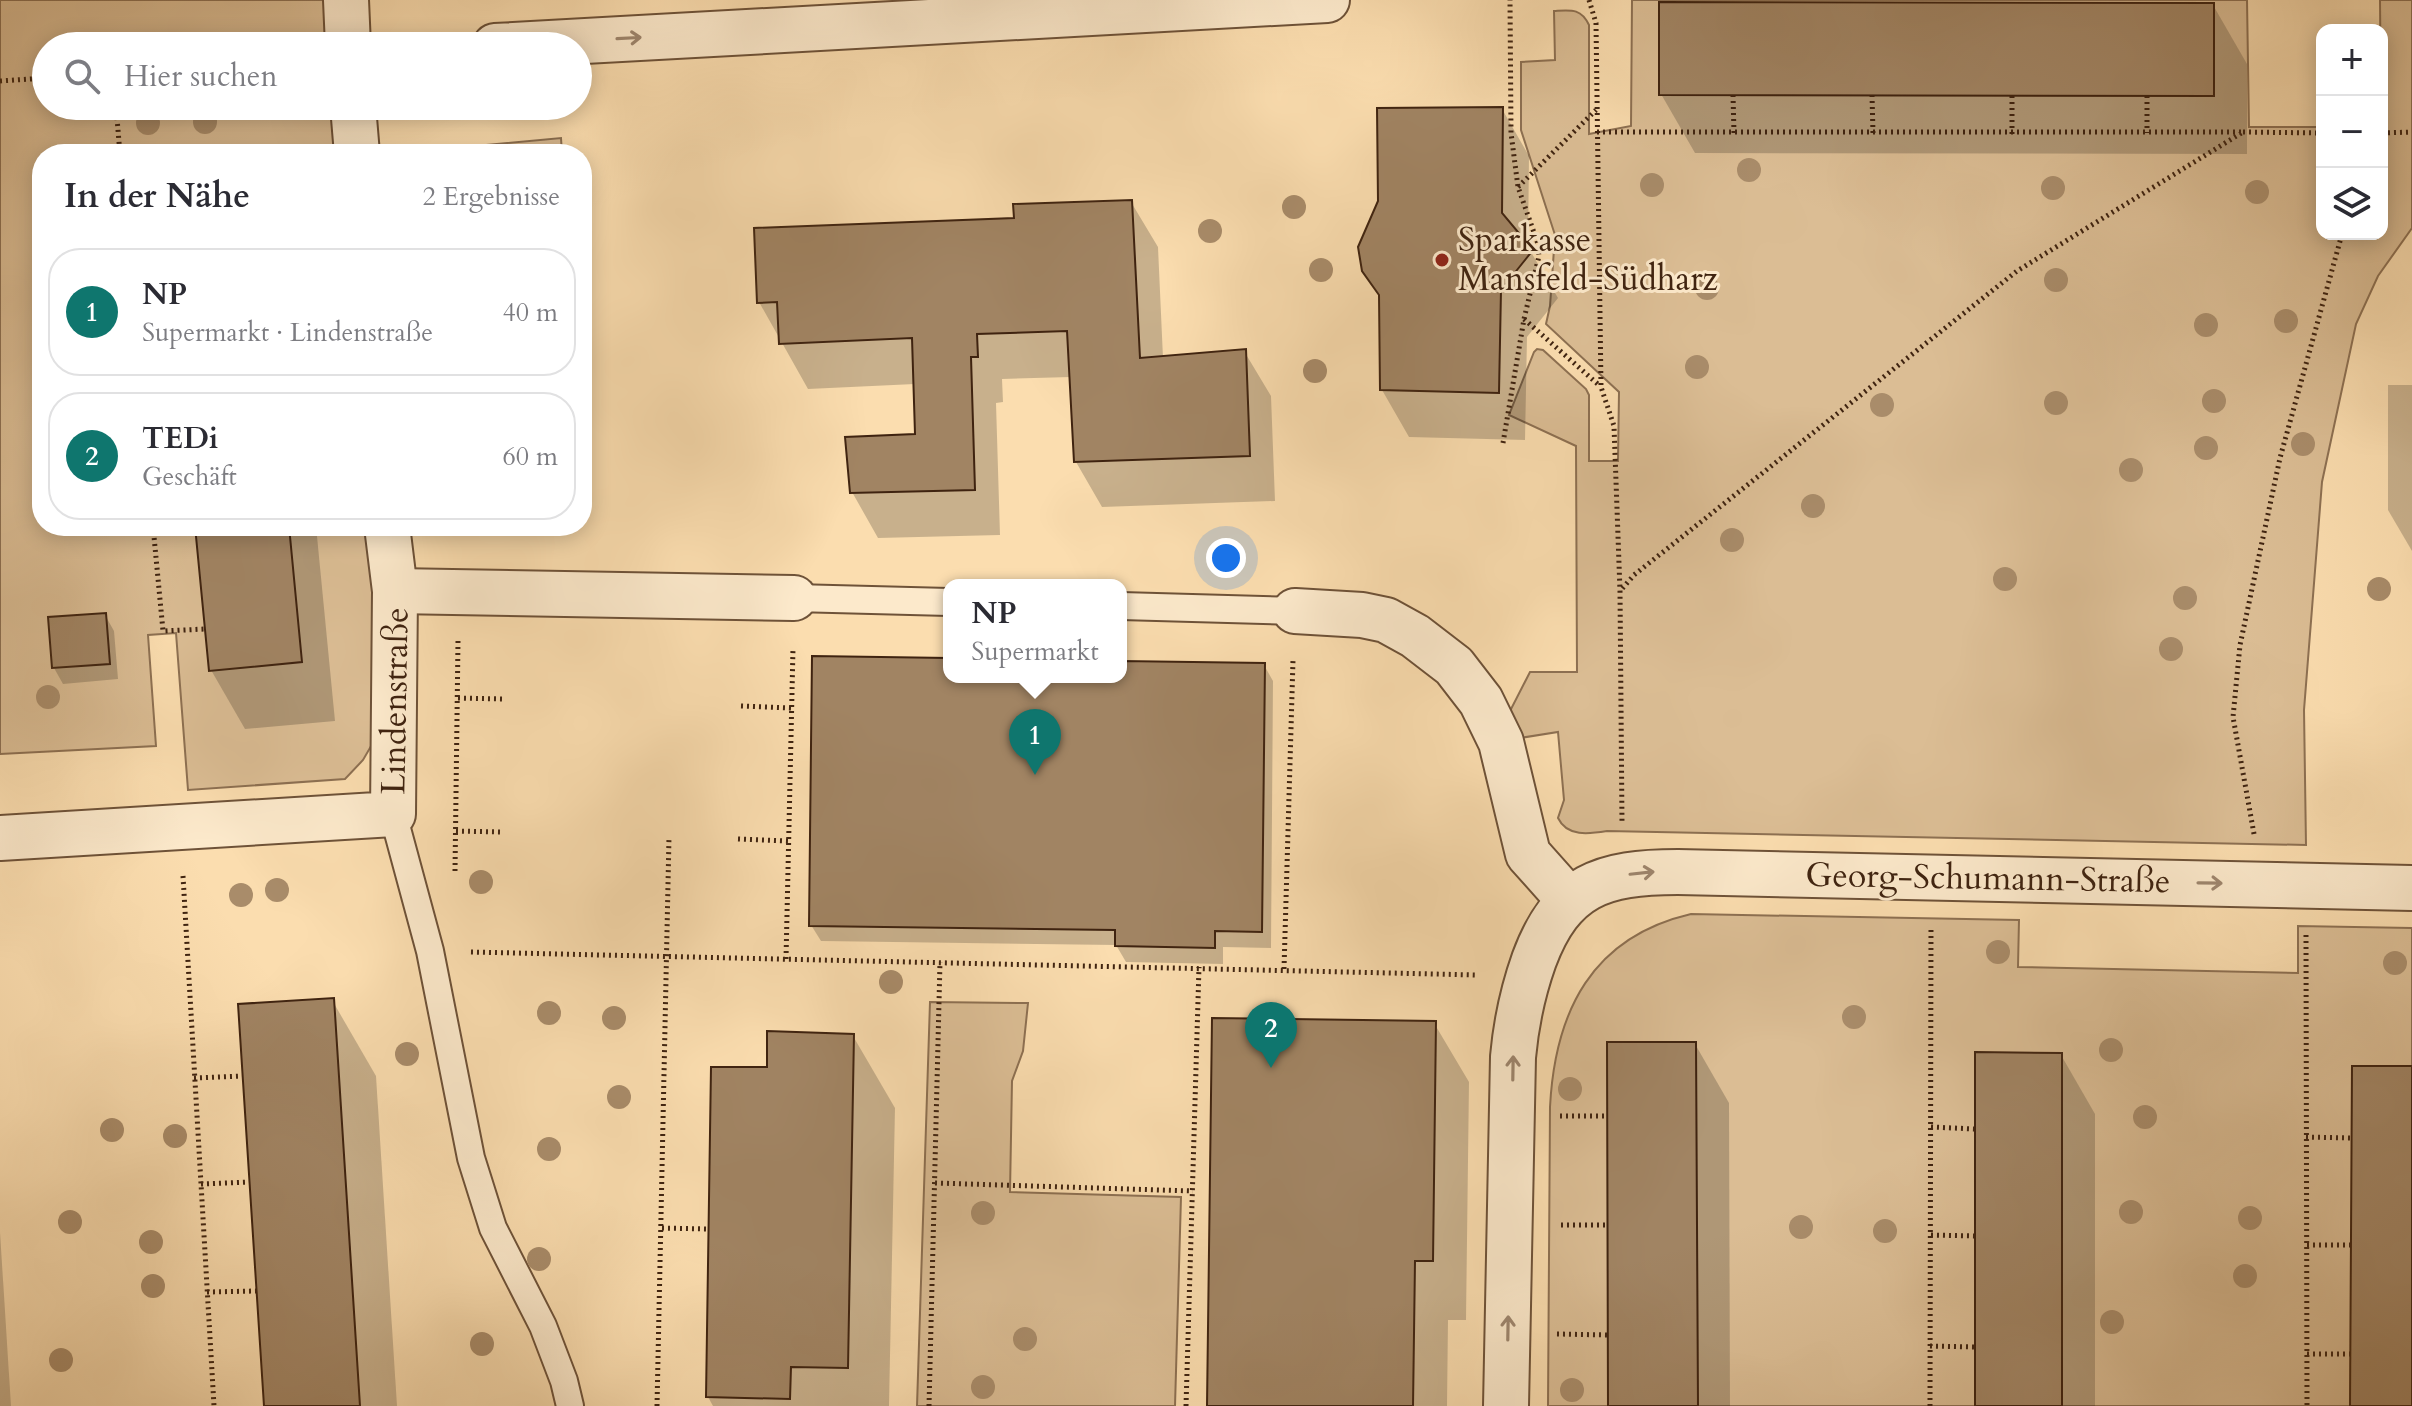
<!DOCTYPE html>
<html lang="de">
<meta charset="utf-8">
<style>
:root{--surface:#fff;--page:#f2f2f3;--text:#2b2b33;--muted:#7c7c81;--line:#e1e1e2;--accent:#0f766e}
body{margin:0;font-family:Cardo,serif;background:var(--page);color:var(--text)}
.controls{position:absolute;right:24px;top:24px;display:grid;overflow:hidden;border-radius:16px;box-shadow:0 4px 20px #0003}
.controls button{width:72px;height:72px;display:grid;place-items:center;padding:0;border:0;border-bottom:2px solid var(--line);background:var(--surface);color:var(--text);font:40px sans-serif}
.you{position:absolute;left:1226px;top:558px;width:28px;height:28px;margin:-20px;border:6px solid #fff;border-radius:50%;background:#1a73e8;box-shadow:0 0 0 12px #1a73e833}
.badge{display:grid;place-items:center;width:52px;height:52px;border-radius:50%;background:var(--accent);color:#fff;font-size:26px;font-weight:700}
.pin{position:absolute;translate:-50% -66px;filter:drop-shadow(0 2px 4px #0008)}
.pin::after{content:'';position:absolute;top:42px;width:28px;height:24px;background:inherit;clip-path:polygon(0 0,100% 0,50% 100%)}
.popup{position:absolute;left:943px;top:579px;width:184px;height:104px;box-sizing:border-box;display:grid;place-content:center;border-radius:16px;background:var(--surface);filter:drop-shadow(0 2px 6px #0005);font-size:26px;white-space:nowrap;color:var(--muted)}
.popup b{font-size:30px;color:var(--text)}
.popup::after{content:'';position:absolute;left:50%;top:100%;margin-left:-16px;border:16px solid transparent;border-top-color:var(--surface)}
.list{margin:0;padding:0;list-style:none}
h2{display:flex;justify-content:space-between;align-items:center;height:104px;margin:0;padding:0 32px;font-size:34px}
h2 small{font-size:26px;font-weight:400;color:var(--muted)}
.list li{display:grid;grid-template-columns:52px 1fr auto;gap:24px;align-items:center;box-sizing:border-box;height:128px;margin:0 16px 16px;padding:0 16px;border:2px solid var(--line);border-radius:32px}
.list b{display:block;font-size:30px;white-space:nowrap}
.list p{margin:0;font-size:26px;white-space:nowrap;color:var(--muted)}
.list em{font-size:26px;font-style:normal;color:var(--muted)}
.icon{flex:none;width:44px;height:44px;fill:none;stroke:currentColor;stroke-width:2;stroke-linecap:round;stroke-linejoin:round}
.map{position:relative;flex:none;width:2412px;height:1406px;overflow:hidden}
.search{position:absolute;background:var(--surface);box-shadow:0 4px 20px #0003;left:32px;top:32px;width:560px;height:88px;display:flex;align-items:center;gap:20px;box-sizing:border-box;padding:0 28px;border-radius:44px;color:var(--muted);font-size:30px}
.panel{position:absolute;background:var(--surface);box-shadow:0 4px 20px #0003;left:32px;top:144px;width:560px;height:392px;border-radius:32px}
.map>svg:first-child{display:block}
.green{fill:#dbbd94;stroke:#8d7052;stroke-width:2}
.shadow{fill:#0003}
.building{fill:#a18463;stroke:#3f2310;stroke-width:2}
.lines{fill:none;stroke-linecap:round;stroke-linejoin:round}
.lane-casing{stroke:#6e5238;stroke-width:30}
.street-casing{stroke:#6e5238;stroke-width:48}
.path{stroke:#3f2310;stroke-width:5;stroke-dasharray:2 4;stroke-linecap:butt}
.lane{stroke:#fce9cb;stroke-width:26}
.street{stroke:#fce9cb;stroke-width:44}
.tree{fill:#a98c6a}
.oneway{stroke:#9e866e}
.poi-dot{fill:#8f2418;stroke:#fce9cb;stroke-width:3}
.labels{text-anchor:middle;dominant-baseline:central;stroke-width:6;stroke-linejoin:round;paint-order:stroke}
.poi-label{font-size:34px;fill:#3f2310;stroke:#fce9cb;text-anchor:start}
.street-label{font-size:34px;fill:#3f2310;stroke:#fce9cb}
</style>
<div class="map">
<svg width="2412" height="1406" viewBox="0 0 2412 1406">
<rect width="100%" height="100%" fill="#fbddaf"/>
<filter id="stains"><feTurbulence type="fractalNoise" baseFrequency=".0025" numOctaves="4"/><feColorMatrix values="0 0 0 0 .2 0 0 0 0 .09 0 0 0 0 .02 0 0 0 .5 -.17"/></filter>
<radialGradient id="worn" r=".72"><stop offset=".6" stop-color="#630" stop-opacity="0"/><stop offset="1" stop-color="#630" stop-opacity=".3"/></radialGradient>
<g class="green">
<polygon points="0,0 334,0 337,46 46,46 46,106 342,106 347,154 42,154 42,526 381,526 374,741 363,760 345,779 188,790 176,633 148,635 156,746 0,754"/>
<path d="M1632,0H2247L2249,127H2322V234H2382L2380,0H2412V228L2378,276L2356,324L2322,482L2304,710L2306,845L1607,831C1589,834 1567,837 1558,818L1564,800L1558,732L1520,738L1510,711L1530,672H1577L1576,446L1509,415L1534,352L1537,349L1543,350L1586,389L1589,395V461H1618L1619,392L1546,324L1550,306L1555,235L1521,130V62L1555,60L1554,11C1571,10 1581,8 1589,25V134L1631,126Z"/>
<polygon points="561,138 562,154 423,154 423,151"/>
<path d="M1691,914L2019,920L2018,967L2298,973V926L2412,928V1406H1548L1550,1107C1555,1011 1592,937 1691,914Z"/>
<polygon points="930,1002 1028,1003 1023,1051 1012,1081 1010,1192 1181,1197 1175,1406 917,1406"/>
</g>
<g class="shadow">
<polygon points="2213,5 2247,64 2247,154 1695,153 1661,94"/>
<polygon points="1502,109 1529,156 1528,247 1558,298 1527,337 1525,440 1409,437 1382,390 1381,299 1364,270"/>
<polygon points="1131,202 1158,247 1163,358 1244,351 1271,396 1275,501 1102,507 1076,462 1071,377 1002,379 1003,402 996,403 1000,535 878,538 852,492 917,435 915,384 808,389 759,302 1016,220"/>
<polygon points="2388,385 2412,385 2412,551 2388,510"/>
<polygon points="197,526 316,526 335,721 245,729 211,670"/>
<polygon points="105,615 114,631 118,679 63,684 54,668"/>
<polygon points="949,660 949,677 1121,677 1121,663 1264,665 1273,681 1271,948 1223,947 1223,964 1126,962 1116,945 821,941 811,925"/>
<polygon points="332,1000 376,1076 397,1406 266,1406"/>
<polygon points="1434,1023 1469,1082 1466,1320 1448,1320 1447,1406 1209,1406"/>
<polygon points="853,1036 895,1108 889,1406 713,1406 708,1397 768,1069"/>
<polygon points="1695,1044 1729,1103 1730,1406 1610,1406"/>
<polygon points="2061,1055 2095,1114 2095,1406 1977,1406"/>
<polygon points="0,1232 11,1406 0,1406"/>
</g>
<g class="building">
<polygon points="1659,2 2214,3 2214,96 1659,95"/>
<polygon points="1503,107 1502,213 1533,250 1501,290 1499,393 1380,390 1379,295 1362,271 1358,247 1378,201 1377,108"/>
<polygon points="1132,200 1140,358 1246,349 1250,456 1074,462 1067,331 977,334 978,357 971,357 975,490 850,493 845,437 915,434 912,338 779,344 777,302 757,303 754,228 1014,218 1013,204"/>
<polygon points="195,526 289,526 302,662 209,671"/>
<polygon points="106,613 110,664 52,668 48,617"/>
<polygon points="812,656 949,658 949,677 1121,677 1121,661 1265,663 1262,932 1215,931 1215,948 1115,946 1115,930 809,926"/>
<polygon points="334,998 360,1406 264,1406 238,1004"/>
<polygon points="1212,1018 1436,1021 1433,1261 1415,1261 1413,1406 1207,1406"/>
<polygon points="767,1031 854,1034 848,1368 791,1367 790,1399 706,1397 711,1067 767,1067"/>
<polygon points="1607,1042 1696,1042 1698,1406 1608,1406"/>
<polygon points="1975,1052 2062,1053 2062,1406 1975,1406"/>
<polygon points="2352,1066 2412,1066 2412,1406 2350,1406"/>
</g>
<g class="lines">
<defs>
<g id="lane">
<polyline points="794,598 949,602"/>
<polyline points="1121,606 1295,611"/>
<polyline points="393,814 430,951 471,1158 493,1228 543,1326 564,1381 570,1406"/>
</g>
<g id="street">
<polyline points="346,0 348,46"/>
<polyline points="495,46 1327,0"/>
<polyline points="353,106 357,154"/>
<polyline points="395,591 794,598"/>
<polyline points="1295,611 1362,615 1386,620 1415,636 1454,666 1481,701 1501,742 1528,854 1569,900"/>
<polyline points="0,838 393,814 395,591 387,526"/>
<path d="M1506,1406L1513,1057C1516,1024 1523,991 1534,960C1562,885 1602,872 1678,872L2412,888"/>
</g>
</defs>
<use href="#lane" class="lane-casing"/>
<use href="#street" class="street-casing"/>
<g class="path">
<polyline points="1589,0 1596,23 1601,387 1614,426 1620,591 1622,824"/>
<polyline points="0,81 46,78"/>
<polyline points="1733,95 1734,133"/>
<polyline points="1872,95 1873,133"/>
<polyline points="2147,96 2147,133"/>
<polyline points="116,106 120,154"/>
<polyline points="1597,132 2243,132 2017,271 1634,575 1620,591"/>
<polyline points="2243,132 2322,133"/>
<polyline points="2382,133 2412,132"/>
<polyline points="2012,134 2012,96"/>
<polyline points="1518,187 1596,110"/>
<polyline points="1524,319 1600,386"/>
<polyline points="1503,443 1524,319 1539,256 1538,244 1518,187 1511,133 1510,0"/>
<polyline points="153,526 163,631 205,629"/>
<polyline points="458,698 505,699"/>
<polyline points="741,706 792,708"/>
<polyline points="456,831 501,832"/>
<polyline points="2254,834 2233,717 2240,645 2280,458 2342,234"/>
<polyline points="738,839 789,841"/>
<polyline points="455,871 458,641"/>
<polyline points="183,876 214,1406"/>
<polyline points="2306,935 2307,1406"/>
<polyline points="471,952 1477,975"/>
<polyline points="786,959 793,648"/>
<polyline points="1284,969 1293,660"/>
<polyline points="194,1078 242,1076"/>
<polyline points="1560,1116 1607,1116"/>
<polyline points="1931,1127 1975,1129"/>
<polyline points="2306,1137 2352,1138"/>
<polyline points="935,1183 1193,1191"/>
<polyline points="201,1184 249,1182"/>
<polyline points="1561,1225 1608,1225"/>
<polyline points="662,1228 709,1229"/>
<polyline points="1931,1235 1975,1236"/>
<polyline points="2307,1245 2351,1245"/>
<polyline points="207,1292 256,1291"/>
<polyline points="1557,1334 1608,1335"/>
<polyline points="1930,1346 1975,1347"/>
<polyline points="2307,1354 2350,1354"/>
<polyline points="657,1406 669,837"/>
<polyline points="929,1406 940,962"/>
<polyline points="1186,1406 1199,967"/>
<polyline points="1930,1406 1931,927"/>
</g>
<use href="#lane" class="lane"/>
<use href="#street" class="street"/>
</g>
<g class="tree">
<circle cx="205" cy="122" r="12"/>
<circle cx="148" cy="123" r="12"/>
<circle cx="1749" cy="170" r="12"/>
<circle cx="1652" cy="185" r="12"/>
<circle cx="2053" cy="188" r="12"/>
<circle cx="2257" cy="192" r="12"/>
<circle cx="1294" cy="207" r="12"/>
<circle cx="1210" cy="231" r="12"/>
<circle cx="1321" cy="270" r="12"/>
<circle cx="2056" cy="280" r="12"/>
<circle cx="1707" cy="288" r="12"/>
<circle cx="2286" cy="321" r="12"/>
<circle cx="2206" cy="325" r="12"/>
<circle cx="1697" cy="367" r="12"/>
<circle cx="1315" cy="371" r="12"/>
<circle cx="2214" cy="401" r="12"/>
<circle cx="2056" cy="403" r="12"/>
<circle cx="1882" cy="405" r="12"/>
<circle cx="2303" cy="444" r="12"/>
<circle cx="2206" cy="448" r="12"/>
<circle cx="2131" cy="470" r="12"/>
<circle cx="1813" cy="506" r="12"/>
<circle cx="1732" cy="540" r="12"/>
<circle cx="2005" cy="579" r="12"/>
<circle cx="2379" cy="589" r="12"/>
<circle cx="2185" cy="598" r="12"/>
<circle cx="2171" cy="649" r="12"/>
<circle cx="48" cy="697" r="12"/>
<circle cx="481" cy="882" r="12"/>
<circle cx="277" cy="890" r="12"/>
<circle cx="241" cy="895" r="12"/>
<circle cx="1998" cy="952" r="12"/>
<circle cx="2395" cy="963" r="12"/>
<circle cx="891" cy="982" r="12"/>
<circle cx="549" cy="1013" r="12"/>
<circle cx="1854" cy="1017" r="12"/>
<circle cx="614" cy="1018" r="12"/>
<circle cx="2111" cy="1050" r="12"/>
<circle cx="407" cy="1054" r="12"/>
<circle cx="1570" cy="1089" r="12"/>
<circle cx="619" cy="1097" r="12"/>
<circle cx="2145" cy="1117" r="12"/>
<circle cx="112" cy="1130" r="12"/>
<circle cx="175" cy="1136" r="12"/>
<circle cx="549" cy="1149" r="12"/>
<circle cx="2131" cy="1212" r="12"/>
<circle cx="983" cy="1213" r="12"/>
<circle cx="2250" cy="1218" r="12"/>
<circle cx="70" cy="1222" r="12"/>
<circle cx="1801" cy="1227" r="12"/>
<circle cx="1885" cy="1231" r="12"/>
<circle cx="151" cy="1242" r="12"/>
<circle cx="539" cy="1259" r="12"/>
<circle cx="2245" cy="1276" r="12"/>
<circle cx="153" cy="1286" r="12"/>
<circle cx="2112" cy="1322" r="12"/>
<circle cx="1025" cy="1339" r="12"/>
<circle cx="482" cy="1344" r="12"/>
<circle cx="61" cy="1360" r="12"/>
<circle cx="983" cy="1387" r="12"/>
<circle cx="1572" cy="1390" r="12"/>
</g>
<defs><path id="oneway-shaft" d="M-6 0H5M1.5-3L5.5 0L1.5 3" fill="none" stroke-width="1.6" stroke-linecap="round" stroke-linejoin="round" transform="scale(2)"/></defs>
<g class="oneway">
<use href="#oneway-shaft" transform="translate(629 38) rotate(-3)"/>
<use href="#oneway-shaft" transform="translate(1642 873) rotate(-6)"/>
<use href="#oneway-shaft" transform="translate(2210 883) rotate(1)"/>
<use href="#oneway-shaft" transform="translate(1513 1068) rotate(-89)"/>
<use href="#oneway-shaft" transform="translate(1508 1328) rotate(-89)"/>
</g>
<circle class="poi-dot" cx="1442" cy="260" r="8"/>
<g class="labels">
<g class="poi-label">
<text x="1458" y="240">Sparkasse<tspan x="1458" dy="39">Mansfeld-Südharz</tspan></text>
</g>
<g class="street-label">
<text transform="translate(395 701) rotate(-89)">Lindenstraße</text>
<text transform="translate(1988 878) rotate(1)">Georg-Schumann-Straße</text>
</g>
</g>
<rect width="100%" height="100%" filter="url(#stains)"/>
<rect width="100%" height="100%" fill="url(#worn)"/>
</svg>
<div class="controls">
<button>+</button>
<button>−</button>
<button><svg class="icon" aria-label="layers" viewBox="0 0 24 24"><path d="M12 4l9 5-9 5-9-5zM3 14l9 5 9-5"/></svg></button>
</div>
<div class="you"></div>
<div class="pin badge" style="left:1035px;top:775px">1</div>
<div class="popup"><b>NP</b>Supermarkt</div>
<div class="pin badge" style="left:1271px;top:1068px">2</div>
<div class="search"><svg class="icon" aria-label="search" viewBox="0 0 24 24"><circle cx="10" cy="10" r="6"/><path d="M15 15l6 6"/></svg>Hier suchen</div>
<section class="panel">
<h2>In der Nähe<small>2 Ergebnisse</small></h2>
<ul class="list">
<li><span class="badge">1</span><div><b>NP</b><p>Supermarkt · Lindenstraße</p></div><em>40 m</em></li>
<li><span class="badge">2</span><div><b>TEDi</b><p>Geschäft</p></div><em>60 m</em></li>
</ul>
</section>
</div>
